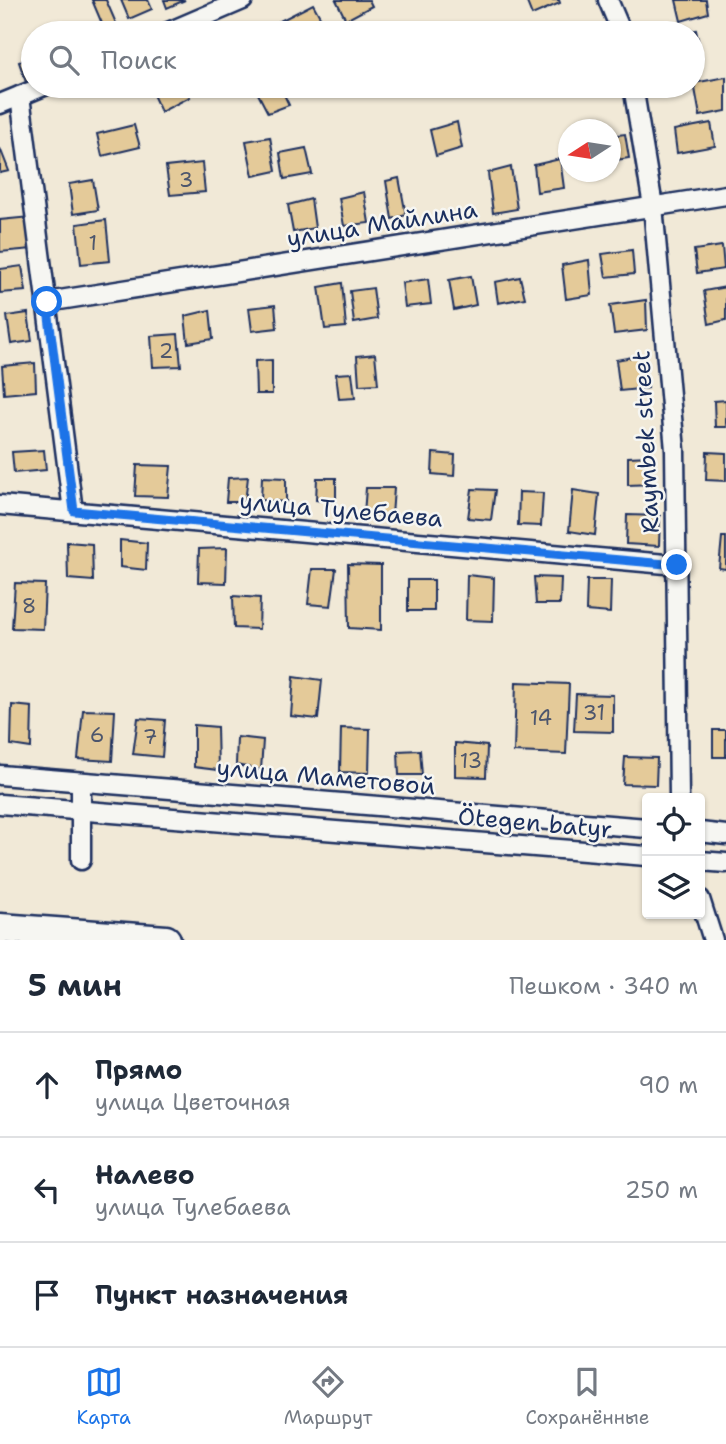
<!DOCTYPE html>
<html lang="ru">
<meta charset="utf-8">
<style>
:root{--surface:#fff;--page:#f2f2f3;--text:#1f2937;--muted:#747a83;--line:#e0e1e3;--accent:#1a73e8}
body{margin:0;font-family:"Shantell Sans",sans-serif;background:var(--page);color:var(--text)}
.controls{position:absolute;right:21px;bottom:21px;display:grid;overflow:hidden;border-radius:7px;box-shadow:0 2px 5px #0004}
.controls button{width:63px;height:63px;display:grid;place-items:center;padding:0;border:0;border-bottom:2px solid var(--line);background:var(--surface);color:var(--text);font:35px sans-serif}
.compass{position:absolute;left:558px;top:119px;width:63px;height:63px;border-radius:50%;background:var(--surface);box-shadow:0 2px 5px #0004;rotate:258deg}
.stop{position:absolute;width:21px;height:21px;margin:-16px;border:5px solid #1a73e8;border-radius:50%;background:#fff}
.stop.end{background:#1a73e8;border-color:#fff;box-shadow:0 2px 7px #0008}
.list{margin:0;padding:0;list-style:none}
h2{display:flex;justify-content:space-between;align-items:center;height:91px;margin:0;padding:0 28px;font-size:30px}
h2 small{font-size:23px;font-weight:400;color:var(--muted)}
.list li{display:grid;grid-template-columns:46px 1fr auto;gap:21px;align-items:center;box-sizing:border-box;height:105px;padding:0 28px;border-top:2px solid var(--line)}
.list b{display:block;font-size:26px;white-space:nowrap}
.list p{margin:0;font-size:23px;white-space:nowrap;color:var(--muted)}
.list em{font-size:23px;font-style:normal;color:var(--muted)}
.icon{flex:none;width:38px;height:38px;fill:none;stroke:currentColor;stroke-width:2;stroke-linecap:round;stroke-linejoin:round}
.map{position:relative;flex:none;width:726px;height:940px;overflow:hidden}
.search{position:absolute;background:var(--surface);box-shadow:0 2px 5px #0004;left:21px;right:21px;top:21px;height:77px;display:flex;align-items:center;gap:18px;box-sizing:border-box;padding:0 24px;border-radius:38px;color:var(--muted);font-size:26px}
.sheet{height:406px;background:var(--surface)}
nav{display:flex;justify-content:space-around;align-items:center;box-sizing:border-box;height:98px;border-top:2px solid var(--line);background:var(--surface);font-size:19px;color:var(--muted)}
nav a{display:grid;justify-items:center;gap:4px}
nav .on{color:var(--accent)}
.map>svg:first-child{display:block}
.building{fill:#e4ca99;stroke:#1b2f5e;stroke-width:2}
.lines{fill:none;stroke-linecap:round;stroke-linejoin:round}
.minor-casing{stroke:#1b2f5e;stroke-width:23}
.primary-casing{stroke:#1b2f5e;stroke-width:33}
.minor{stroke:#f6f6f2;stroke-width:18}
.primary{stroke:#f6f6f2;stroke-width:28}
.route{stroke:#1a73e8;stroke-width:9}
.labels{text-anchor:middle;dominant-baseline:central;stroke-width:5;stroke-linejoin:round;paint-order:stroke}
.number-label{font-size:21px;fill:#4d566d}
.street-label{font-size:24px;fill:#1b2f5e;stroke:#f6f6f2}
</style>
<div class="map">
<svg width="726" height="940" viewBox="0 0 726 940">
<rect width="100%" height="100%" fill="#f1e9d7"/>
<filter id="ink" filterUnits="userSpaceOnUse"><feTurbulence type="fractalNoise" baseFrequency=".0143" numOctaves="2"/><feDisplacementMap in="SourceGraphic" scale="14" xChannelSelector="R" yChannelSelector="G"/><feConvolveMatrix kernelMatrix="1 2 1 2 8 2 1 2 1" color-interpolation-filters="sRGB"/></filter>
<g filter="url(#ink)">
<g class="building">
<polygon points="92,0 106,0 119,30 106,33"/>
<polygon points="121,0 148,0 152,9 129,19"/>
<polygon points="164,0 185,0 167,8"/>
<polygon points="336,0 369,0 372,6 346,20"/>
<polygon points="526,0 559,0 560,3 532,15"/>
<polygon points="676,0 706,0 708,13 681,21"/>
<polygon points="313,4 324,24 308,33 283,33 278,22"/>
<polygon points="696,30 702,59 693,61 693,33 685,33"/>
<polygon points="33,55 33,82 27,85 19,62"/>
<polygon points="726,77 726,111 700,116 694,83"/>
<polygon points="149,86 185,86 190,97 161,112"/>
<polygon points="261,86 280,86 289,105 268,113 255,88"/>
<polygon points="457,122 462,148 436,156 430,130"/>
<polygon points="711,123 715,146 677,153 674,130"/>
<polygon points="134,125 140,147 102,156 97,134"/>
<polygon points="625,134 629,158 610,161 610,136"/>
<polygon points="270,137 276,171 253,176 246,141"/>
<polygon points="0,148 9,171 0,173"/>
<polygon points="306,148 312,174 284,179 280,153"/>
<polygon points="560,159 564,188 537,192 534,165"/>
<polygon points="202,163 205,192 170,195 166,167"/>
<polygon points="511,167 517,209 493,213 488,173"/>
<polygon points="399,178 406,215 392,219 386,181"/>
<polygon points="93,180 98,210 73,214 69,184"/>
<polygon points="364,192 369,223 344,226 339,198"/>
<polygon points="311,199 315,228 293,232 288,205"/>
<polygon points="30,217 32,249 0,252 0,220"/>
<polygon points="106,220 110,261 81,264 77,224"/>
<polygon points="722,246 724,269 697,273 694,250"/>
<polygon points="632,250 634,274 606,277 602,254"/>
<polygon points="589,260 592,295 566,299 562,265"/>
<polygon points="22,266 26,291 0,293 0,269"/>
<polygon points="471,276 476,305 454,310 449,280"/>
<polygon points="520,277 525,298 498,303 495,282"/>
<polygon points="428,279 431,304 405,307 402,283"/>
<polygon points="342,283 346,327 325,329 319,287"/>
<polygon points="726,287 726,320 709,324 704,291"/>
<polygon points="373,288 377,319 354,323 350,291"/>
<polygon points="646,300 647,330 614,334 610,305"/>
<polygon points="275,305 277,328 252,331 249,308"/>
<polygon points="210,310 213,339 188,343 185,316"/>
<polygon points="28,313 32,341 11,344 7,316"/>
<polygon points="178,334 181,366 153,367 151,336"/>
<polygon points="375,354 378,384 359,385 357,356"/>
<polygon points="643,355 648,388 620,391 616,360"/>
<polygon points="272,360 272,394 256,394 255,361"/>
<polygon points="35,363 36,391 4,394 2,366"/>
<polygon points="352,373 355,398 339,399 336,374"/>
<polygon points="726,400 726,427 715,427 714,401"/>
<polygon points="44,450 46,470 14,473 12,452"/>
<polygon points="707,452 726,453 726,481 706,480"/>
<polygon points="433,453 455,455 454,476 432,474"/>
<polygon points="650,456 652,484 628,485 628,457"/>
<polygon points="137,465 171,466 168,497 135,496"/>
<polygon points="248,477 245,502 226,502 228,478"/>
<polygon points="262,477 286,478 286,502 261,500"/>
<polygon points="317,478 336,478 336,502 316,500"/>
<polygon points="366,488 394,488 392,516 364,514"/>
<polygon points="472,489 495,490 491,520 468,518"/>
<polygon points="573,490 599,494 595,535 569,531"/>
<polygon points="519,492 543,493 541,526 518,525"/>
<polygon points="627,515 660,516 659,546 626,544"/>
<polygon points="722,537 726,537 726,569 719,568"/>
<polygon points="120,540 147,543 146,570 120,567"/>
<polygon points="67,542 92,544 93,581 68,579"/>
<polygon points="227,548 226,583 198,582 199,549"/>
<polygon points="348,564 381,565 381,630 349,628"/>
<polygon points="312,569 336,569 331,606 308,604"/>
<polygon points="467,575 494,578 493,621 466,620"/>
<polygon points="534,577 561,578 560,604 536,604"/>
<rect x="408" y="580" width="26" height="31"/>
<polygon points="587,580 611,580 610,613 586,611"/>
<polygon points="15,583 45,584 43,629 12,628"/>
<polygon points="233,596 260,598 259,629 234,628"/>
<polygon points="294,676 322,680 318,719 291,716"/>
<polygon points="516,682 569,684 566,754 514,752"/>
<polygon points="576,694 613,695 613,732 574,731"/>
<polygon points="12,705 32,707 31,748 11,745"/>
<polygon points="83,710 115,711 112,761 78,759"/>
<polygon points="138,718 165,720 162,757 133,754"/>
<polygon points="194,725 217,727 218,770 194,767"/>
<polygon points="341,728 370,729 369,773 340,772"/>
<rect x="713" y="730" width="13" height="27"/>
<polygon points="237,737 263,740 261,770 236,765"/>
<polygon points="455,743 487,746 486,777 455,776"/>
<polygon points="420,750 422,775 399,775 398,751"/>
<polygon points="625,757 657,758 656,785 623,784"/>
</g>
<g class="lines">
<defs>
<g id="minor">
<polyline points="608,0 622,33"/>
<polyline points="166,33 243,0"/>
<polyline points="633,86 653,206 675,450 679,798"/>
<polyline points="20,96 73,511"/>
<polyline points="0,104 44,86"/>
<polyline points="47,302 726,195"/>
<polyline points="0,505 677,565"/>
<polyline points="0,775 647,828"/>
<polyline points="0,804 647,856"/>
<polyline points="700,832 726,835"/>
<polyline points="81,860 81,782"/>
<polyline points="700,861 726,863"/>
<polyline points="700,899 713,940"/>
</g>
<polyline id="primary" points="0,928 166,940"/>
</defs>
<use href="#minor" class="minor-casing"/>
<use href="#primary" class="primary-casing"/>
<use href="#minor" class="minor"/>
<use href="#primary" class="primary"/>
</g>
</g>
<g class="lines" filter="url(#ink)">
<polyline class="route" points="47,302 74,511 677,565"/>
</g>
<g class="labels">
<g class="number-label">
<text x="186" y="180">3</text>
<text x="93" y="243">1</text>
<text x="166" y="351">2</text>
<text x="29" y="606">8</text>
<text x="594" y="713">31</text>
<text x="541" y="718">14</text>
<text x="97" y="735">6</text>
<text x="150" y="737">7</text>
<text x="471" y="761">13</text>
</g>
<g class="street-label">
<text transform="translate(382 224) rotate(-9)">улица Майлина</text>
<text transform="translate(646 442) rotate(-93)">Raymbek street</text>
<text transform="translate(341 510) rotate(5)">улица Тулебаева</text>
<text transform="translate(326 777) rotate(5)">улица Маметовой</text>
<text transform="translate(535 823) rotate(5)">Ötegen batyr</text>
</g>
</g>
</svg>
<div class="controls">
<button><svg class="icon" aria-label="locate" viewBox="0 0 24 24"><circle cx="12" cy="12" r="6"/><path d="M12 2v4M12 18v4M2 12h4M18 12h4"/></svg></button>
<button><svg class="icon" aria-label="layers" viewBox="0 0 24 24"><path d="M12 4l9 5-9 5-9-5zM3 14l9 5 9-5"/></svg></button>
</div>
<svg class="compass" viewBox="-18 -18 36 36"><path d="M0-13l5 13h-10z" fill="#e53935"/><path d="M0 13l5-13h-10z" fill="#747a83"/></svg>
<div class="stop" style="left:47px;top:302px"></div>
<div class="stop end" style="left:677px;top:565px"></div>
<div class="search"><svg class="icon" aria-label="search" viewBox="0 0 24 24"><circle cx="10" cy="10" r="6"/><path d="M15 15l6 6"/></svg>Поиск</div>
</div>
<section class="sheet">
<h2>5 мин<small>Пешком · 340 m</small></h2>
<ul class="list">
<li><svg class="icon" aria-label="ahead" viewBox="0 0 24 24"><path d="M12 20V5M6 11l6-6 6 6"/></svg><div><b>Прямо</b><p>улица Цветочная</p></div><em>90 m</em></li>
<li><svg class="icon" aria-label="left" viewBox="0 0 24 24"><path d="M17 20v-9H6M10 6l-5 5 5 5"/></svg><div><b>Налево</b><p>улица Тулебаева</p></div><em>250 m</em></li>
<li><svg class="icon" aria-label="arrive" viewBox="0 0 24 24"><path d="M6 21V4h12l-3 4 3 4H6"/></svg><div><b>Пункт назначения</b></div></li>
</ul>
</section>
<nav>
<a class="on"><svg class="icon" aria-label="map" viewBox="0 0 24 24"><path d="M3 6l6-2 6 2 6-2v14l-6 2-6-2-6 2zM9 4v14M15 6v14"/></svg>Карта</a>
<a><svg class="icon" aria-label="directions" viewBox="0 0 24 24"><path d="M12 3l9 9-9 9-9-9zM9 14v-3h6M13 9l2 2-2 2"/></svg>Маршрут</a>
<a><svg class="icon" aria-label="saved" viewBox="0 0 24 24"><path d="M7 4h10v16l-5-4-5 4z"/></svg>Сохранённые</a>
</nav>
